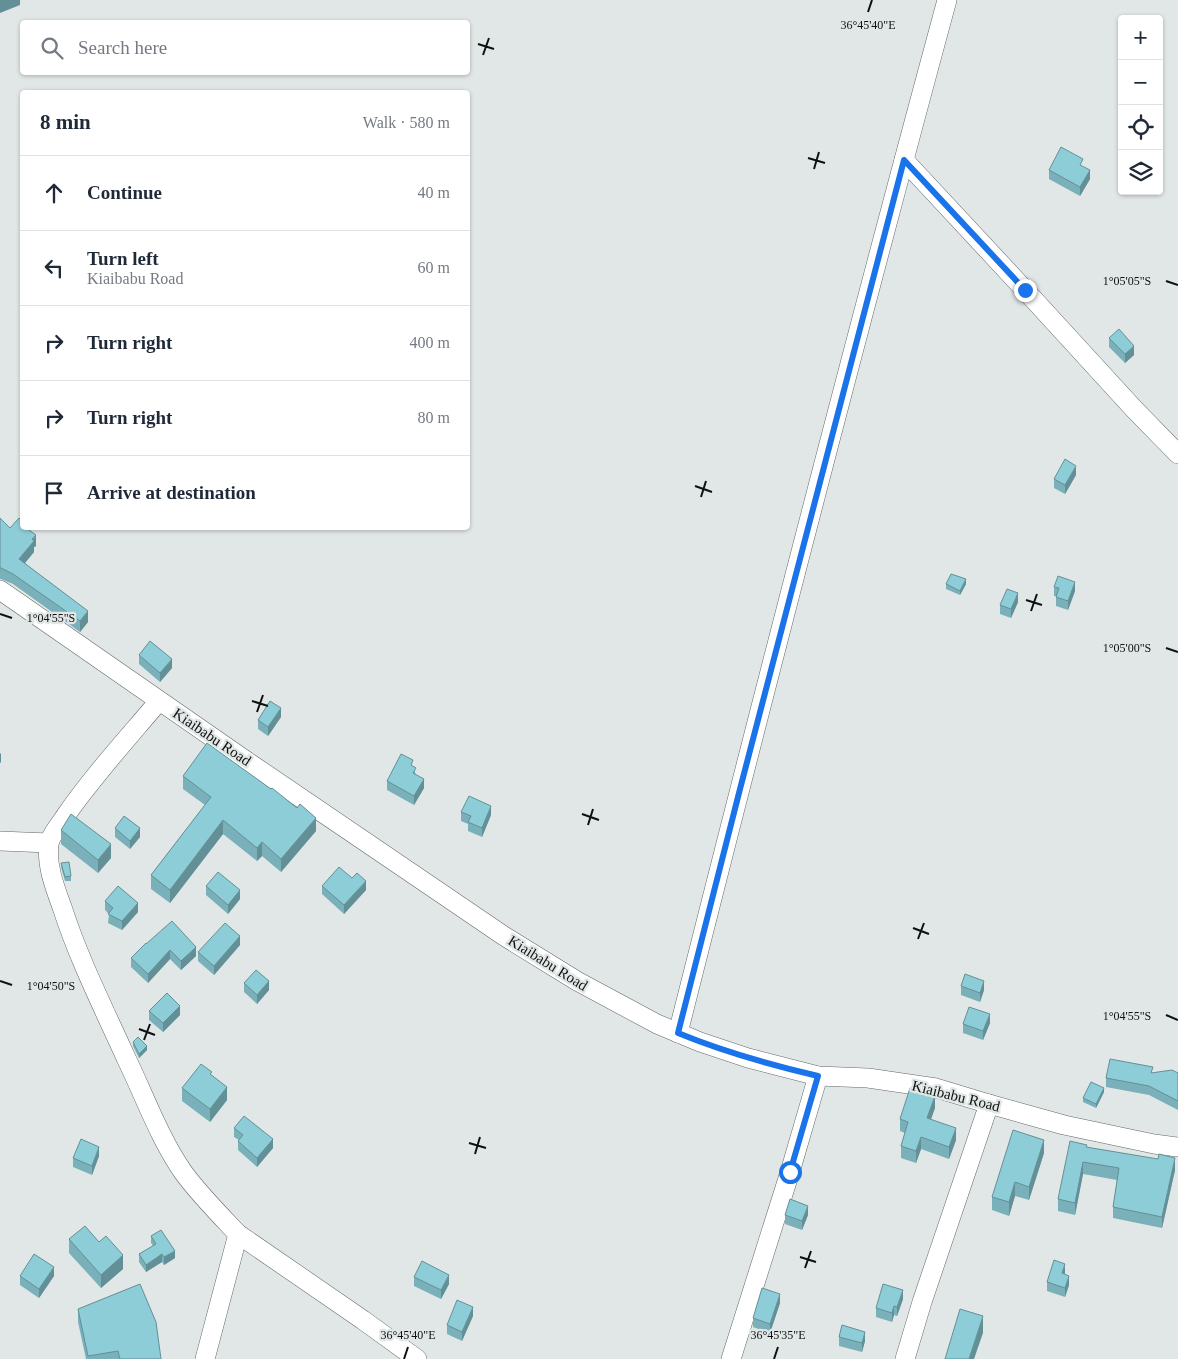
<!DOCTYPE html>
<meta charset="utf-8">
<style>
:root{--surface:#fff;--page:#f2f2f3;--text:#1f2937;--muted:#747a83;--line:#e0e1e3}
body{margin:0;font-family:"Times New Roman",serif;background:var(--page);color:var(--text)}
.controls{position:absolute;right:15px;top:15px;display:grid;overflow:hidden;border-radius:5px;box-shadow:0 1px 4px #0004}
.controls button{width:45px;height:45px;display:grid;place-items:center;padding:0;border:0;border-bottom:1px solid var(--line);background:var(--surface);color:var(--text);font:25px sans-serif}
.stop{position:absolute;width:15px;height:15px;margin:-11px;border:4px solid #1a73e8;border-radius:50%;background:#fff}
.stop.end{background:#1a73e8;border-color:#fff;box-shadow:0 1px 5px #0008}
.list{margin:0;padding:0;list-style:none}
h2{display:flex;justify-content:space-between;align-items:center;height:65px;margin:0;padding:0 20px;font-size:21px}
h2 small{font-size:16px;font-weight:400;color:var(--muted)}
.list li{display:grid;grid-template-columns:32px 1fr auto;gap:15px;align-items:center;box-sizing:border-box;height:75px;padding:0 20px;border-top:1px solid var(--line)}
.list b{display:block;font-size:19px;white-space:nowrap}
.list p{margin:0;font-size:16px;white-space:nowrap;color:var(--muted)}
.list em{font-size:16px;font-style:normal;color:var(--muted)}
.icon{flex:none;width:28px;height:28px;fill:none;stroke:currentColor;stroke-width:2;stroke-linecap:round;stroke-linejoin:round}
.map{position:relative;flex:none;width:1178px;height:1359px;overflow:hidden}
.search{position:absolute;background:var(--surface);box-shadow:0 1px 4px #0004;left:20px;top:20px;width:450px;height:55px;display:flex;align-items:center;gap:12px;box-sizing:border-box;padding:0 18px;border-radius:5px;color:var(--muted);font-size:19px}
.panel{position:absolute;background:var(--surface);box-shadow:0 1px 4px #0004;left:20px;top:90px;width:450px;height:440px;border-radius:5px}
.map>svg:first-child{display:block}
.lines{fill:none;stroke-linecap:round;stroke-linejoin:round}
.minor-casing{stroke:#636867;stroke-width:20}
.minor{stroke:#fff;stroke-width:19}
.wall{fill:#79b0b9}
.shaded-wall{fill:#639096}
.building{fill:#8dcdd7;stroke:#639096}
.route{stroke:#1a73e8;stroke-width:6}
.ticks{fill:none;stroke:#0f1110;stroke-width:2}
.labels{text-anchor:middle;dominant-baseline:central;stroke-width:4.5;stroke-linejoin:round;paint-order:stroke}
.street-label{font-size:15px;fill:#0f1110;stroke:#e1e7e6}
.ticks-label{font-size:12px;text-anchor:middle;fill:#0f1110;stroke:#e1e7e6;stroke-width:4.5;stroke-linejoin:round;paint-order:stroke}
</style>
<div class="map">
<svg width="1178" height="1359" viewBox="0 0 1178 1359">
<rect width="100%" height="100%" fill="#e1e7e6"/>
<g class="lines">
<defs>
<g id="minor">
<polyline points="904,160 1025,290 1134,409 1178,454"/>
<polyline points="0,590 245,760 504,936 577,981 657,1024 700,1042 748,1058 818,1076 868,1078 936,1088 989,1104 1064,1125 1154,1144 1178,1147"/>
<path d="M159,701C127,739 92,777 64,818C59,826 50,836 49,844C46,865 55,888 62,907C79,960 104,1009 127,1060C145,1097 159,1137 183,1172C199,1194 219,1214 238,1234L205,1359"/>
<polyline points="0,841 49,843"/>
<path d="M678,1033C765,688 854,343 947,0"/>
<polyline points="238,1234 363,1320 417,1359"/>
<polyline points="731,1359 790,1172 818,1076"/>
<polyline points="905,1359 922,1302 989,1104"/>
</g>
</defs>
<use href="#minor" class="minor-casing"/>
<use href="#minor" class="minor"/>
</g>
<g class="wall">
<polygon points="1049,170 1090,179 1080,196 1049,179"/>
<polygon points="1109,338 1134,355 1125,363 1109,347"/>
<polygon points="1076,475 1065,494 1054,488 1054,479"/>
<polygon points="0,518 10,528 31,531 36,546 34,547 34,552 25,563 88,622 80,632 13,584 1,579 0,579"/>
<polygon points="946,584 966,584 960,595 946,589"/>
<polygon points="1054,587 1075,591 1068,610 1056,606 1056,596 1054,596"/>
<polygon points="1018,602 1011,618 1000,614 1000,605"/>
<polygon points="139,655 172,668 160,682 139,664"/>
<polygon points="281,717 268,736 258,729 258,720"/>
<polygon points="413,766 416,775 424,788 414,805 387,790 387,781"/>
<polygon points="183,776 316,831 281,872 262,856 257,861 223,834 170,903 151,889 151,875 205,805 183,789"/>
<polygon points="461,812 491,815 482,837 468,831 468,824 461,821"/>
<polygon points="115,828 140,837 130,849 115,837"/>
<polygon points="61,830 111,858 98,873 61,844"/>
<polygon points="61,863 71,876 71,881 65,881 61,867"/>
<polygon points="206,886 240,899 228,914 206,895"/>
<polygon points="322,886 366,890 344,914 322,894"/>
<polygon points="105,901 138,912 122,930 108,923 109,914 105,910"/>
<polygon points="146,944 196,956 181,970 170,959 148,983 131,967 131,958"/>
<polygon points="240,945 214,975 198,961 198,952"/>
<polygon points="244,983 269,990 257,1004 244,992"/>
<polygon points="961,986 984,990 980,1002 961,995"/>
<polygon points="149,1011 180,1015 163,1032 149,1020"/>
<polygon points="990,1023 983,1040 963,1033 963,1024"/>
<polygon points="133,1042 147,1050 139,1058 133,1046"/>
<polygon points="1153,1073 1178,1073 1178,1110 1149,1095 1106,1087 1106,1078"/>
<polygon points="212,1075 227,1100 210,1122 182,1101 182,1088"/>
<polygon points="1104,1092 1096,1108 1083,1102 1083,1098"/>
<polygon points="935,1108 931,1119 956,1140 949,1159 921,1149 916,1163 901,1158 901,1146 905,1133 900,1131 900,1119"/>
<polygon points="234,1128 273,1148 257,1167 238,1150 238,1141 239,1140 234,1137"/>
<polygon points="1087,1148 1175,1170 1162,1228 1113,1218 1113,1207 1117,1180 1083,1174 1075,1215 1058,1211 1058,1199"/>
<polygon points="1044,1153 1029,1200 1015,1196 1009,1216 992,1210 992,1197"/>
<polygon points="99,1156 92,1175 73,1167 73,1158"/>
<polygon points="785,1215 808,1215 802,1230 785,1224"/>
<polygon points="151,1236 175,1258 164,1265 162,1262 146,1272 139,1262 139,1254 153,1246 151,1243"/>
<polygon points="69,1239 123,1269 101,1288 69,1253"/>
<polygon points="1065,1273 1065,1274 1069,1285 1065,1297 1047,1291 1047,1282"/>
<polygon points="20,1276 54,1276 39,1298 20,1285"/>
<polygon points="414,1277 449,1284 441,1299 414,1286"/>
<polygon points="903,1299 897,1316 894,1315 892,1322 876,1317 876,1308"/>
<polygon points="780,1303 770,1333 753,1327 753,1318"/>
<polygon points="78,1309 161,1359 86,1359 78,1322"/>
<polygon points="473,1316 462,1341 447,1334 447,1325"/>
<polygon points="839,1337 865,1341 862,1352 839,1346"/>
</g>
<g class="shaded-wall">
<polygon points="0,0 20,0 20,5 0,13"/>
<polygon points="1090,170 1090,179 1080,196 1080,187"/>
<polygon points="1134,346 1134,355 1125,363 1125,354"/>
<polygon points="1076,466 1076,475 1065,494 1065,485"/>
<polygon points="36,535 36,546 34,547 34,552 19,570 19,559"/>
<polygon points="966,579 966,584 960,595 960,591"/>
<polygon points="1075,582 1075,591 1068,610 1068,601"/>
<polygon points="1018,593 1018,602 1011,618 1011,609"/>
<polygon points="88,611 88,622 80,632 80,621"/>
<polygon points="172,659 172,668 160,682 160,673"/>
<polygon points="281,708 281,717 268,736 268,727"/>
<polygon points="1,753 1,762 0,763 0,754"/>
<polygon points="424,779 424,788 414,805 414,796"/>
<polygon points="491,806 491,815 482,837 482,828"/>
<polygon points="316,818 316,831 281,872 281,859"/>
<polygon points="223,820 223,834 170,903 170,890"/>
<polygon points="140,828 140,837 130,849 130,841"/>
<polygon points="262,842 262,856 257,861 257,848"/>
<polygon points="111,844 111,858 98,873 98,860"/>
<polygon points="366,881 366,890 344,914 344,905"/>
<polygon points="240,890 240,899 228,914 228,905"/>
<polygon points="138,903 138,912 122,930 122,921"/>
<polygon points="240,936 240,945 214,975 214,966"/>
<polygon points="196,947 196,956 181,970 181,961"/>
<polygon points="170,950 170,959 148,983 148,974"/>
<polygon points="269,981 269,990 257,1004 257,995"/>
<polygon points="984,981 984,990 980,1002 980,993"/>
<polygon points="180,1006 180,1015 163,1032 163,1023"/>
<polygon points="990,1014 990,1023 983,1040 983,1031"/>
<polygon points="147,1046 147,1050 139,1058 139,1054"/>
<polygon points="227,1087 227,1100 210,1122 210,1109"/>
<polygon points="1104,1088 1104,1092 1096,1108 1096,1104"/>
<polygon points="935,1096 935,1108 927,1130 927,1118"/>
<polygon points="956,1128 956,1140 949,1159 949,1147"/>
<polygon points="921,1137 921,1149 916,1163 916,1151"/>
<polygon points="273,1139 273,1148 257,1167 257,1158"/>
<polygon points="1044,1140 1044,1153 1029,1200 1029,1187"/>
<polygon points="99,1147 99,1156 92,1175 92,1166"/>
<polygon points="1175,1158 1175,1170 1162,1228 1162,1217"/>
<polygon points="1083,1162 1083,1174 1075,1215 1075,1203"/>
<polygon points="1015,1182 1015,1196 1009,1216 1009,1202"/>
<polygon points="808,1206 808,1215 802,1230 802,1221"/>
<polygon points="175,1251 175,1258 164,1265 164,1257"/>
<polygon points="162,1254 162,1262 146,1272 146,1265"/>
<polygon points="123,1255 123,1269 101,1288 101,1275"/>
<polygon points="1065,1264 1065,1273 1062,1282 1062,1273"/>
<polygon points="54,1267 54,1276 39,1298 39,1289"/>
<polygon points="449,1275 449,1284 441,1299 441,1290"/>
<polygon points="1069,1276 1069,1285 1065,1297 1065,1288"/>
<polygon points="903,1290 903,1299 897,1316 897,1307"/>
<polygon points="780,1294 780,1303 770,1333 770,1324"/>
<polygon points="894,1306 894,1315 892,1322 892,1313"/>
<polygon points="473,1307 473,1316 462,1341 462,1332"/>
<polygon points="983,1316 983,1333 974,1359 969,1359"/>
<polygon points="865,1332 865,1341 862,1352 862,1343"/>
</g>
<g class="building">
<polygon points="1061,147 1083,159 1080,165 1090,170 1080,187 1049,170"/>
<polygon points="1119,329 1134,346 1125,354 1109,338"/>
<polygon points="1065,459 1076,466 1065,485 1054,479"/>
<polygon points="0,518 10,528 19,518 22,520 22,528 31,528 29,530 36,535 32,539 34,541 19,559 88,611 80,621 13,574 1,568 0,568"/>
<polygon points="951,574 966,579 960,591 946,584"/>
<polygon points="1058,576 1075,582 1068,601 1056,597 1059,588 1054,587"/>
<polygon points="1007,589 1018,593 1011,609 1000,605"/>
<polygon points="150,641 172,659 160,673 139,655"/>
<polygon points="270,701 281,708 268,727 258,720"/>
<polygon points="207,743 271,789 272,788 297,808 300,804 316,818 281,859 262,842 257,848 223,820 170,890 151,875 211,797 183,776"/>
<polygon points="401,754 413,760 411,765 416,768 413,773 424,779 414,796 387,781"/>
<polygon points="469,796 491,806 482,828 468,822 471,816 461,812"/>
<polygon points="71,814 111,844 98,860 61,830"/>
<polygon points="124,816 140,828 130,841 115,828"/>
<polygon points="69,862 71,876 65,877 61,863"/>
<polygon points="339,867 352,878 357,873 366,881 344,905 322,886"/>
<polygon points="218,872 240,890 228,905 206,886"/>
<polygon points="118,886 138,903 122,921 108,914 113,908 105,901"/>
<polygon points="172,921 196,947 181,961 170,950 148,974 131,958 146,943 146,944"/>
<polygon points="225,923 240,936 214,966 198,952"/>
<polygon points="256,970 269,981 257,995 244,983"/>
<polygon points="965,974 984,981 980,993 961,986"/>
<polygon points="167,993 180,1006 163,1023 149,1011"/>
<polygon points="969,1007 990,1014 983,1031 963,1024"/>
<polygon points="138,1037 147,1046 139,1054 133,1042"/>
<polygon points="1110,1059 1153,1067 1151,1073 1172,1070 1178,1073 1178,1101 1149,1086 1106,1078"/>
<polygon points="201,1064 212,1072 210,1074 227,1087 210,1109 182,1088"/>
<polygon points="1091,1082 1104,1088 1096,1104 1083,1098"/>
<polygon points="910,1088 935,1096 927,1118 956,1128 949,1147 921,1137 916,1151 901,1146 908,1122 900,1119"/>
<polygon points="244,1116 273,1139 257,1158 238,1141 243,1135 234,1128"/>
<polygon points="1013,1130 1044,1140 1029,1187 1015,1182 1009,1202 992,1197"/>
<polygon points="81,1139 99,1147 92,1166 73,1158"/>
<polygon points="1070,1141 1087,1145 1086,1147 1158,1159 1159,1154 1175,1158 1162,1217 1113,1207 1119,1168 1083,1162 1075,1203 1058,1199"/>
<polygon points="790,1199 808,1206 802,1221 785,1215"/>
<polygon points="85,1226 99,1242 106,1236 123,1255 101,1275 69,1239"/>
<polygon points="161,1230 175,1251 164,1257 162,1254 146,1265 139,1254 156,1244 151,1236"/>
<polygon points="34,1254 54,1267 39,1289 20,1276"/>
<polygon points="1054,1260 1065,1264 1062,1273 1069,1276 1065,1288 1047,1282"/>
<polygon points="422,1261 449,1275 441,1290 414,1277"/>
<polygon points="140,1284 156,1322 161,1359 120,1359 118,1351 88,1356 78,1309"/>
<polygon points="883,1284 903,1290 897,1307 894,1306 892,1313 876,1308"/>
<polygon points="762,1288 780,1294 770,1324 753,1318"/>
<polygon points="457,1300 473,1307 462,1332 447,1325"/>
<polygon points="960,1309 983,1316 969,1359 945,1359"/>
<polygon points="842,1325 865,1332 862,1343 839,1337"/>
</g>
<g class="lines">
<path class="route" d="M790,1172L818,1076C771,1065 724,1052 678,1033L740,789L904,160L1025,290"/>
</g>
<path class="ticks" d="M868,12L872,0M478,44L494,49M483,55L489,38M808,158L825,163M814,169L819,152M1166,281L1178,285M695,486L712,492M701,497L706,481M1026,600L1042,605M1031,611L1037,594M0,614L12,618M1166,648L1178,652M252,701L268,706M257,712L263,695M582,814L599,820M588,825L593,809M913,928L929,934M918,939L924,923M0,981L12,985M1166,1015L1178,1020M139,1029L155,1035M144,1040L150,1024M469,1143L486,1148M475,1154L480,1137M800,1257L816,1262M805,1268L811,1251M404,1359L408,1347M774,1359L778,1347"/>
<g class="labels">
<g class="street-label">
<text transform="translate(212 737) rotate(34)">Kiaibabu Road</text>
<text transform="translate(548 963) rotate(32)">Kiaibabu Road</text>
<text transform="translate(956 1096) rotate(14)">Kiaibabu Road</text>
</g>
</g>
<g class="ticks-label">
<text x="868" y="29">36°45'40"E</text>
<text x="1127" y="285">1°05'05"S</text>
<text x="51" y="622">1°04'55"S</text>
<text x="1127" y="652">1°05'00"S</text>
<text x="51" y="990">1°04'50"S</text>
<text x="1127" y="1020">1°04'55"S</text>
<text x="408" y="1339">36°45'40"E</text>
<text x="778" y="1339">36°45'35"E</text>
</g>
</svg>
<div class="controls">
<button>+</button>
<button>−</button>
<button><svg class="icon" aria-label="locate" viewBox="0 0 24 24"><circle cx="12" cy="12" r="6"/><path d="M12 2v4M12 18v4M2 12h4M18 12h4"/></svg></button>
<button><svg class="icon" aria-label="layers" viewBox="0 0 24 24"><path d="M12 4l9 5-9 5-9-5zM3 14l9 5 9-5"/></svg></button>
</div>
<div class="stop" style="left:790px;top:1172px"></div>
<div class="stop end" style="left:1025px;top:290px"></div>
<div class="search"><svg class="icon" aria-label="search" viewBox="0 0 24 24"><circle cx="10" cy="10" r="6"/><path d="M15 15l6 6"/></svg>Search here</div>
<section class="panel">
<h2>8 min<small>Walk · 580 m</small></h2>
<ul class="list">
<li><svg class="icon" aria-label="ahead" viewBox="0 0 24 24"><path d="M12 20V5M6 11l6-6 6 6"/></svg><div><b>Continue</b></div><em>40 m</em></li>
<li><svg class="icon" aria-label="left" viewBox="0 0 24 24"><path d="M17 20v-9H6M10 6l-5 5 5 5"/></svg><div><b>Turn left</b><p>Kiaibabu Road</p></div><em>60 m</em></li>
<li><svg class="icon" aria-label="right" viewBox="0 0 24 24"><path d="M7 20v-9h11M14 6l5 5-5 5"/></svg><div><b>Turn right</b></div><em>400 m</em></li>
<li><svg class="icon" aria-label="right" viewBox="0 0 24 24"><path d="M7 20v-9h11M14 6l5 5-5 5"/></svg><div><b>Turn right</b></div><em>80 m</em></li>
<li><svg class="icon" aria-label="arrive" viewBox="0 0 24 24"><path d="M6 21V4h12l-3 4 3 4H6"/></svg><div><b>Arrive at destination</b></div></li>
</ul>
</section>
</div>
